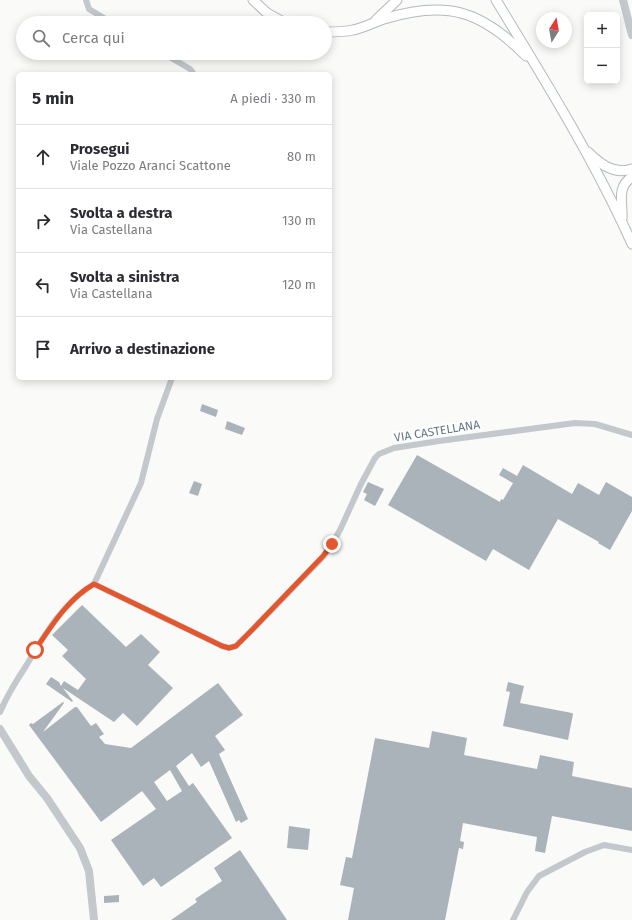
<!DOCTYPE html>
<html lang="it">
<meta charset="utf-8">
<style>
:root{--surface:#fff;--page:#f7f7f7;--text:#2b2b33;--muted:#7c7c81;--line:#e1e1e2}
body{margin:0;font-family:"Fira Sans",sans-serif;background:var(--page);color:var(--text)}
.controls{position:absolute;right:12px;top:12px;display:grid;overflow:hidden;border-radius:6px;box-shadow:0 2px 10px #0003}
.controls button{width:36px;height:36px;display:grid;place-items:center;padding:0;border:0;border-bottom:1px solid var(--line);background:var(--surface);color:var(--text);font:20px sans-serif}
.compass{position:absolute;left:536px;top:12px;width:36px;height:36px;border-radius:50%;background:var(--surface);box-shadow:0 2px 10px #0003;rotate:11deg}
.stop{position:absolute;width:12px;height:12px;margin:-9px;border:3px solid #e4572e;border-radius:50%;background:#fff}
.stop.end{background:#e4572e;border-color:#fff;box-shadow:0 1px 4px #0008}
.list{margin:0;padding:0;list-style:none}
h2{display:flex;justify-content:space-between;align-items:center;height:52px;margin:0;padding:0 16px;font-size:17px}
h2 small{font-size:13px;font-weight:400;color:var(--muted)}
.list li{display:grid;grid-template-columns:26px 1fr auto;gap:12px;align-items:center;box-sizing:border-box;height:64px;padding:0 16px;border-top:1px solid var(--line)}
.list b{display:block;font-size:15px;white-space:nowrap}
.list p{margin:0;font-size:13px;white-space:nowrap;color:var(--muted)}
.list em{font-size:13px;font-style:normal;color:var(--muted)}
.icon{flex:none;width:22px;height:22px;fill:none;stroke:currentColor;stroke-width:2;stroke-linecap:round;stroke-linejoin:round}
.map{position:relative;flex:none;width:632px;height:920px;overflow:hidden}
.search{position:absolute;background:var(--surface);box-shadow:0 2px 10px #0003;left:16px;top:16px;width:316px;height:44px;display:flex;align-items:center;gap:10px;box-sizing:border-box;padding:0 14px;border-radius:22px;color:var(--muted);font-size:15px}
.panel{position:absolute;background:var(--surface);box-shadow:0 2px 10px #0003;left:16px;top:72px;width:316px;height:308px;border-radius:6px}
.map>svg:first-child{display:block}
.building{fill:#aab3b9;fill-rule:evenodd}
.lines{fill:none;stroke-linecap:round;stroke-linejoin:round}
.secondary-casing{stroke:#b3babf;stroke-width:11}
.minor{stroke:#c3c8cc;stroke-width:6}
.tertiary{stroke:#c3c8cc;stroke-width:8}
.secondary{stroke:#fff;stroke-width:9}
.route{stroke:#e4572e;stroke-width:5}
.labels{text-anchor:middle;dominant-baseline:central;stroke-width:4;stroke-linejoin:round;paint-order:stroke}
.street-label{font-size:12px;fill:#657683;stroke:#fff}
</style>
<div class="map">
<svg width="632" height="920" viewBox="0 0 632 920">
<rect width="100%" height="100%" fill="#fafaf8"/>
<g class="building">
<polygon points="202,404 218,410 216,417 200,411"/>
<polygon points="227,421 245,428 242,435 225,429"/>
<polygon points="417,455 500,502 501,499 503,500 513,483 499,475 503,468 517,476 523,465 572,494 578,483 599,495 606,482 632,497 632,511 610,550 598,543 599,542 558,519 529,570 493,549 486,561 388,505"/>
<polygon points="194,481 202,484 198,496 189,493"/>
<polygon points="368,482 384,489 375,506 364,500 367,494 363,492"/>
<polygon points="82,605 126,647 141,634 160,652 148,665 173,688 137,726 123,713 114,722 63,688 73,701 72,702 46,684 51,677 59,682 61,686 64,681 78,690 86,679 62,656 68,650 52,635"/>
<polygon points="508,682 524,686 520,703 572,713 573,714 568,740 503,726 510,692 506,691"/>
<path d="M218,683L243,715L215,736L225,750L219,754L248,819L241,823L239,820L236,822L209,761L201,767L192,753L176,766L189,786L193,783L232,838L161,887L154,878L143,886L111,840L156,809L142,791L101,822L29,725L31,723L33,724L63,702L64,703L43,732L75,707H77L91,726L96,723L104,734L99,737L105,744L131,748ZM170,770L182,791L167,801L154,782Z"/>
<polygon points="432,731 467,738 464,755 537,769 540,755 574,762 572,776 632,788 632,831 552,816 545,853 535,851 537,837 463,823 460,841 464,842 463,849 459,848 445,920 348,920 354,888 340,885 346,857 352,858 375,738 429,748"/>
<polygon points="289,826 310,829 308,850 287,848"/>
<polygon points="240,850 287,920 171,920 197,902 195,899 222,881 214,868"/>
<polygon points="119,895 119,902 104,903 104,896"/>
</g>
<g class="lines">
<defs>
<g id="secondary">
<polyline points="253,0 267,13 285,23"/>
<path d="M496,0C544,79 594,159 632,244"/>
<polyline points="376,20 397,0"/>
<path d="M325,32C334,32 344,32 353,30C364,28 374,22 384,19C446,0 481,10 526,56"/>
<path d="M588,152C600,164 614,175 632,169"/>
<path d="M622,219C623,204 616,187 632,177"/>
</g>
</defs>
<use href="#secondary" class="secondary-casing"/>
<g class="minor">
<polyline points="86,0 89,9 112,23"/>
<polyline points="163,53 190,69 194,74"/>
<polyline points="94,584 222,646 229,648 236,646 251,631 323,557 332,544 340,530 361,484 375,458 379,454 394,448 439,441 575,423 595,424 632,435"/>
<polyline points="94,584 141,483 157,419 172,378"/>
<path d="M0,712C7,696 16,681 26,666C44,636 63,602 94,584"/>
<polyline points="513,920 527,892 539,876 585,852 604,845 632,850"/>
</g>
<g class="tertiary">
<polyline points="623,0 632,35"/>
<polyline points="0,729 29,776 47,798 80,848 89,871 94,920"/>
</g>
<use href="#secondary" class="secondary"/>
</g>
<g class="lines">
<path class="route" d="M35,650C52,625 68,599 94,584L222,646L229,648L236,646L251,631L323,556L332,544"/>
</g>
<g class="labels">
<g class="street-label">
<text transform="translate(437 431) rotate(-9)">VIA CASTELLANA</text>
</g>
</g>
</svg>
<div class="controls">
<button>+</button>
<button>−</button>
</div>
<svg class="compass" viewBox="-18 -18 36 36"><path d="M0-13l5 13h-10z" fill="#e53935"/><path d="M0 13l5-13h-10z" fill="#7c7c81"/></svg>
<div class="stop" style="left:35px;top:650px"></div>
<div class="stop end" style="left:332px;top:544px"></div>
<div class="search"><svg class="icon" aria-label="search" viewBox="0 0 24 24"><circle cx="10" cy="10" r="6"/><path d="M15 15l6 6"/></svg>Cerca qui</div>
<section class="panel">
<h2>5 min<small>A piedi · 330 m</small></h2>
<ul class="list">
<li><svg class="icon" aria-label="ahead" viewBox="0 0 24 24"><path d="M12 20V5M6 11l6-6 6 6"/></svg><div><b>Prosegui</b><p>Viale Pozzo Aranci Scattone</p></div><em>80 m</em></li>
<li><svg class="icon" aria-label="right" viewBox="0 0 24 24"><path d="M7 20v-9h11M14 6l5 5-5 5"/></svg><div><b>Svolta a destra</b><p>Via Castellana</p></div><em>130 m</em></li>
<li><svg class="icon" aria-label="left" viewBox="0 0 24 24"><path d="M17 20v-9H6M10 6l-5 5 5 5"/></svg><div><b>Svolta a sinistra</b><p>Via Castellana</p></div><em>120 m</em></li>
<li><svg class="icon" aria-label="arrive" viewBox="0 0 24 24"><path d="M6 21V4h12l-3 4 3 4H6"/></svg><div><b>Arrivo a destinazione</b></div></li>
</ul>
</section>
</div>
